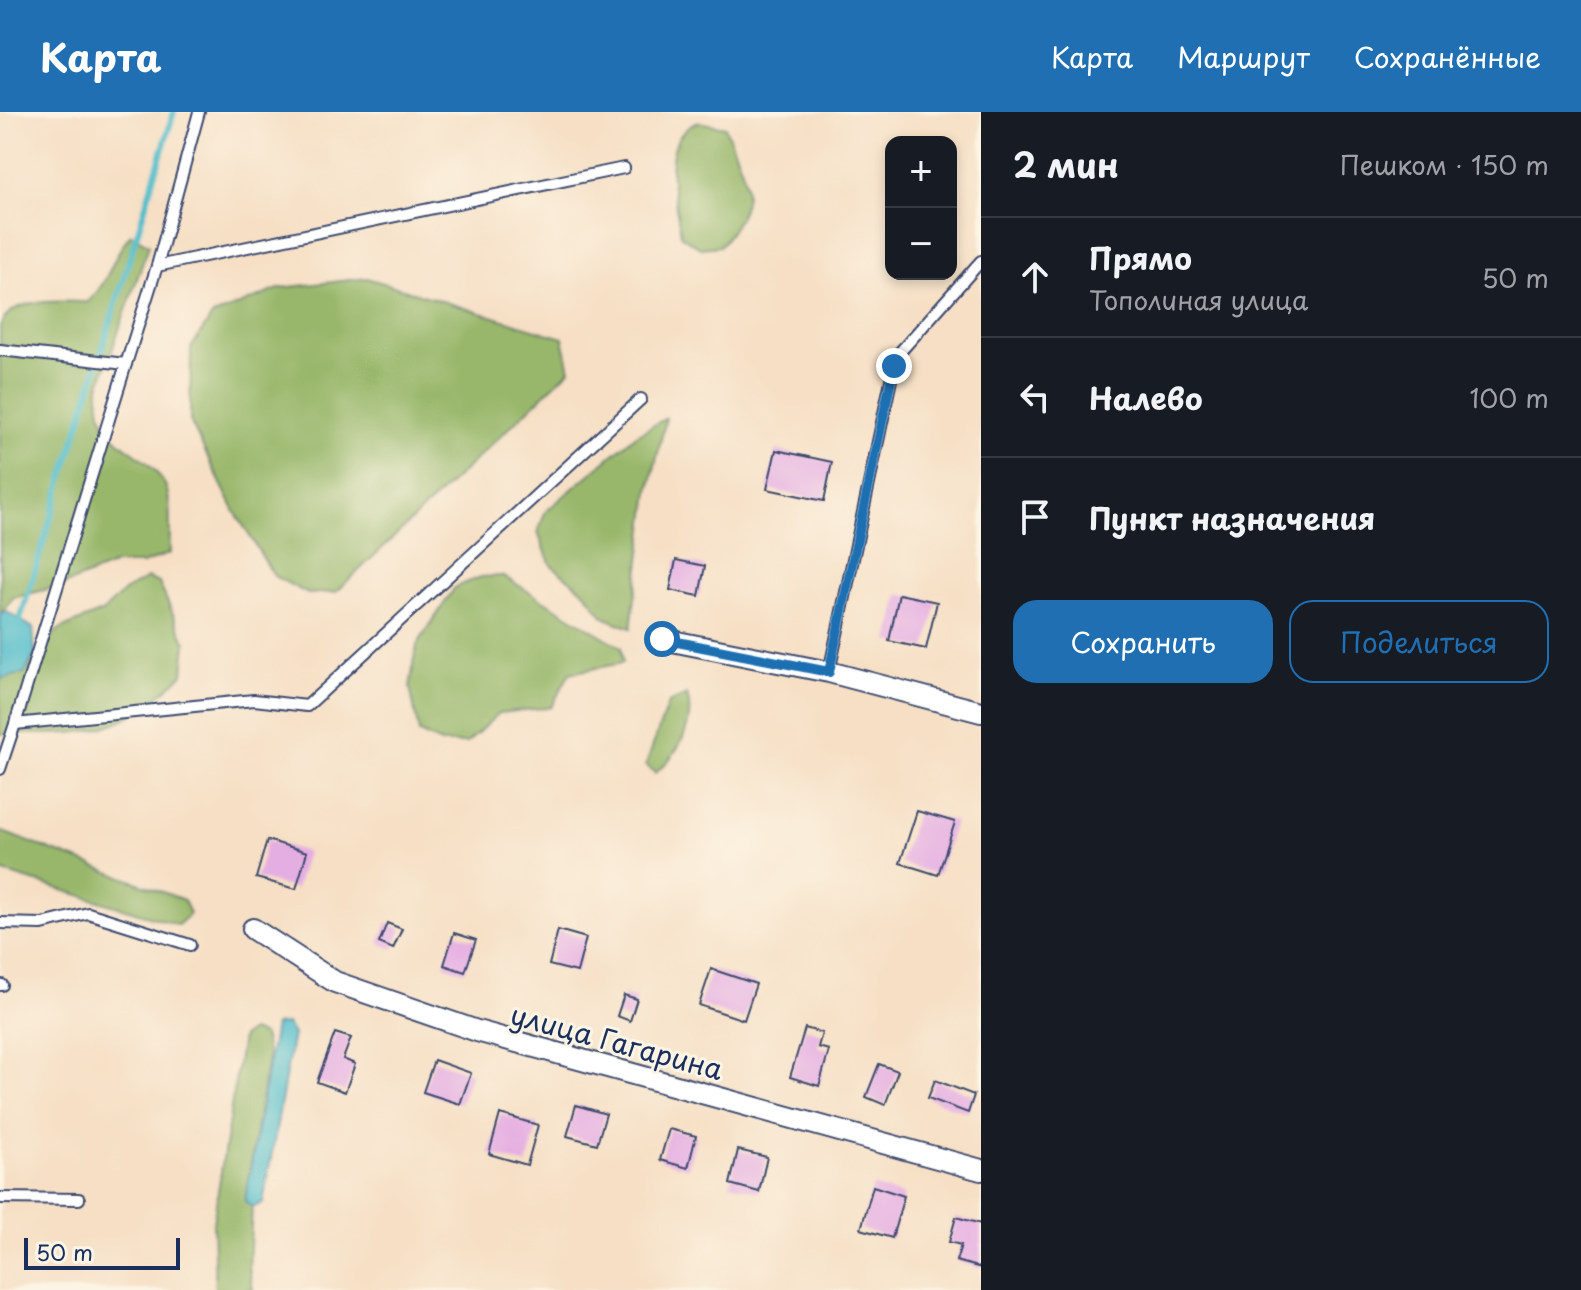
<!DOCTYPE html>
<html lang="ru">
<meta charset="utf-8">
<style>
:root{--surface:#171b24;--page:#242831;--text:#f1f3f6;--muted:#9ea1a6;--line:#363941;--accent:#1f6fb2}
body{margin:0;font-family:"Playpen Sans",sans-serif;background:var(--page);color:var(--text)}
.controls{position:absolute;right:24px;top:24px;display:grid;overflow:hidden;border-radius:16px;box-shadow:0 4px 12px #0003}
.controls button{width:72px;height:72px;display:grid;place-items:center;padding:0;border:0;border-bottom:2px solid var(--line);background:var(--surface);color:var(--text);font:40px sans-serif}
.scale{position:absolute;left:24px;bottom:20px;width:156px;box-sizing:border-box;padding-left:8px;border:4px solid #1b2f5e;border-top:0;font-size:22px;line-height:28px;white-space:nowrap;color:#1b2f5e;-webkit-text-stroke:6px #fcf5e5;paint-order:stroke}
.stop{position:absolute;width:24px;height:24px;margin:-18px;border:6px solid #1f6fb2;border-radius:50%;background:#fff}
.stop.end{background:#1f6fb2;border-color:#fff;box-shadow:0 2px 8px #0008}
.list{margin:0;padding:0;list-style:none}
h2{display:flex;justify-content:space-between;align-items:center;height:104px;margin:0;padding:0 32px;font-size:34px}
h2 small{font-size:26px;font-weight:400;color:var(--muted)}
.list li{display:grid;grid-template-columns:52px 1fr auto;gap:24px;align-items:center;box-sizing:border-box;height:120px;padding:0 32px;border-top:2px solid var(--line)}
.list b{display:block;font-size:30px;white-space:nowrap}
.list p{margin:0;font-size:26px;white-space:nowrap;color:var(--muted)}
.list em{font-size:26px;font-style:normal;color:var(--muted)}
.actions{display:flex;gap:16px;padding:24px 32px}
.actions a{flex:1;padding:18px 0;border:2px solid var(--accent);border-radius:24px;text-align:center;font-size:28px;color:var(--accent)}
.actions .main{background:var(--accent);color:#fff}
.icon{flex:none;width:44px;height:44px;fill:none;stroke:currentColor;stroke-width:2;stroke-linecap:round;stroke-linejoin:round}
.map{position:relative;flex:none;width:981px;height:1178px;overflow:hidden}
header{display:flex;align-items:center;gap:48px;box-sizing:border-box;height:112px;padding:0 40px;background:var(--accent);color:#fff}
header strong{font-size:38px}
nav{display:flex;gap:44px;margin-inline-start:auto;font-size:28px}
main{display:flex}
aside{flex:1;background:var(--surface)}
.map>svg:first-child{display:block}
.forest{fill:#98b76a;stroke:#5a7364;stroke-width:2}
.water{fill:#51bdcb;stroke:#367694;stroke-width:2}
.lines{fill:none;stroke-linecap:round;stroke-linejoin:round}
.stream{stroke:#51bdcb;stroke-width:6}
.building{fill:#e5aee2}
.lane-casing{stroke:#3c496d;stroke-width:14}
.street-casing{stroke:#3c496d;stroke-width:24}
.lane{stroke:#fff;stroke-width:10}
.street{stroke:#fff;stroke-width:20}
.route{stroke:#1f6fb2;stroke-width:10}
.labels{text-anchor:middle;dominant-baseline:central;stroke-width:6;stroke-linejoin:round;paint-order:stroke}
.street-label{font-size:28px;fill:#1b2f5e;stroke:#fcf5e5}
</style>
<header>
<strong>Карта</strong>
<nav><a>Карта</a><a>Маршрут</a><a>Сохранённые</a></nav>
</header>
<main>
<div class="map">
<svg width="981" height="1178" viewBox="0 0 981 1178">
<rect width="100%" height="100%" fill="#fcf5e5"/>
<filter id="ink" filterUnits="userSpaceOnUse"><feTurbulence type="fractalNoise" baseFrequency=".0125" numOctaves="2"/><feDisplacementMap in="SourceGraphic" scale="16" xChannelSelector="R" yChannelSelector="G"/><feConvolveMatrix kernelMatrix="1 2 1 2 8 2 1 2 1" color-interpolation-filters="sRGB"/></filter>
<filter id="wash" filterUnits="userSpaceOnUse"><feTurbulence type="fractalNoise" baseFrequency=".006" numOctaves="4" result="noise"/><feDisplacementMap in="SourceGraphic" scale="32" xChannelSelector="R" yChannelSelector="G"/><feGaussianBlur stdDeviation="1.8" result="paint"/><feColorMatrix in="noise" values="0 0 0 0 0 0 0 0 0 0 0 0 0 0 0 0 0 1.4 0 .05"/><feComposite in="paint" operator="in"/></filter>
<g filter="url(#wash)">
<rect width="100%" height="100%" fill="#f6dfc4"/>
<g class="forest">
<path d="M698,10L725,15C746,68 761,85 720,134L700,136L681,124C676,86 655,28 698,10Z"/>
<path d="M131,122L149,133L99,275C97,339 139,328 165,373C172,385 169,425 170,441L143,452H115L64,473L13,486L0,503V214C12,183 62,190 88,190C112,167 111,144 131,122Z"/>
<polygon points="367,166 563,226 570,258 336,480 308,482 274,464 234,398 190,309 191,236 212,204 281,176"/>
<polygon points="666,306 649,379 631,516 605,506 584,479 551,453 538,421 545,400 635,324"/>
<polygon points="503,464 621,535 623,551 570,561 551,595 499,601 467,631 441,631 419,621 410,575 417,533 455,475 481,465"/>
<path d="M147,466L159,471L186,531L183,562C116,627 87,622 0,622V566L35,542L58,518L104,499L124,479Z"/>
<path d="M687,583C696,612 677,644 655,661L646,653L668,591Z"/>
<polygon points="0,719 184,788 190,802 178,813 0,759"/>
<polygon points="251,919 263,923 268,945 245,1089 252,1095 249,1156 253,1178 215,1178 213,1111 242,925"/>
</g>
<g class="water">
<polygon points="6,499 33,516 35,542 25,561 1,567 0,503"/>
<polygon points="286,912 293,922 263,1091 252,1095 245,1089 275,913"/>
</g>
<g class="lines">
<polyline class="stream" points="20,508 174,0"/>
</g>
<g id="blocks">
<g class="building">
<polygon points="776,338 832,350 824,389 767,377"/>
<polygon points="676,448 705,454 699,484 670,478"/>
<polygon points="899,482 937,490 926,537 889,529"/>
<polygon points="917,699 955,710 938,763 900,751"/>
<polygon points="267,728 307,740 296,777 256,766"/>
<polygon points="387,811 402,817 393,837 379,831"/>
<polygon points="558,818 586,826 577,860 549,853"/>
<polygon points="454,821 476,828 465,860 444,853"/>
<polygon points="711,857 756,872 744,908 699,893"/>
<polygon points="624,883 637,887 630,909 617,904"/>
<polygon points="805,916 822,921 818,935 829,938 819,974 790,965"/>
<polygon points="335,921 351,926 343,947 355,952 345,980 317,970"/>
<polygon points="434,948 471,961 460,992 423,980"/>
<polygon points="879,952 898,959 885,993 866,985"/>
<polygon points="935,968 974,983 968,1001 928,986"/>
<polygon points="576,993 606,1002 597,1032 567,1024"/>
<polygon points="500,1002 538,1013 527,1053 489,1042"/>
<polygon points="669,1017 696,1024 688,1056 660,1048"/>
<polygon points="738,1038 767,1045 759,1080 730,1072"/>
<polygon points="873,1074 904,1084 892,1126 861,1117"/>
<polygon points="956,1105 981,1112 981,1156 956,1149 961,1133 949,1130"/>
</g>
</g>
</g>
<g filter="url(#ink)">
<use href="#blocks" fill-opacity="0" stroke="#3c496d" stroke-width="2"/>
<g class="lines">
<defs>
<g id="lane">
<polyline points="157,154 199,0"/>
<polyline points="0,238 126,252 157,154 624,56"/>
<polyline points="126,252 15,612 254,588 307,594 641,287"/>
<polyline points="829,560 894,254 900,240 981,149"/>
<polyline points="0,657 15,612"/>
<polyline points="0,811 42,812 88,801 190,833"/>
<polyline points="0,873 2,873"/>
<polyline points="0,1086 79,1087"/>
</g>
<g id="street">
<polyline points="662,527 829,560 981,600"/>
<polyline points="253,817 335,870 477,919 981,1058"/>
</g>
</defs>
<use href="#lane" class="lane-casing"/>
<use href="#street" class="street-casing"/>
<use href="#lane" class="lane"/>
<use href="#street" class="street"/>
</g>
</g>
<g class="lines" filter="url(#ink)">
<polyline class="route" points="662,527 829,560 894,254"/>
</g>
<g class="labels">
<g class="street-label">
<text transform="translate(617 929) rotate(15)">улица Гагарина</text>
</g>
</g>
</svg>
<div class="controls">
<button>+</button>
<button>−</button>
</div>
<div class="scale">50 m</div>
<div class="stop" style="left:662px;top:527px"></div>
<div class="stop end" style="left:894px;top:254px"></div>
</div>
<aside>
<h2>2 мин<small>Пешком · 150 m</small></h2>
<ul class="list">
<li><svg class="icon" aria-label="ahead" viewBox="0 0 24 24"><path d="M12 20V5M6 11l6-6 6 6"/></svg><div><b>Прямо</b><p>Тополиная улица</p></div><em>50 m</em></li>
<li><svg class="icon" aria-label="left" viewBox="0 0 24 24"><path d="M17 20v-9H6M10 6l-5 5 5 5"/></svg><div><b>Налево</b></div><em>100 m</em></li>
<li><svg class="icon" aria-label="arrive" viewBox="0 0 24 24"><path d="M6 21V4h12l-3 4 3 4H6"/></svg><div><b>Пункт назначения</b></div></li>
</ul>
<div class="actions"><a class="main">Сохранить</a><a>Поделиться</a></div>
</aside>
</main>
